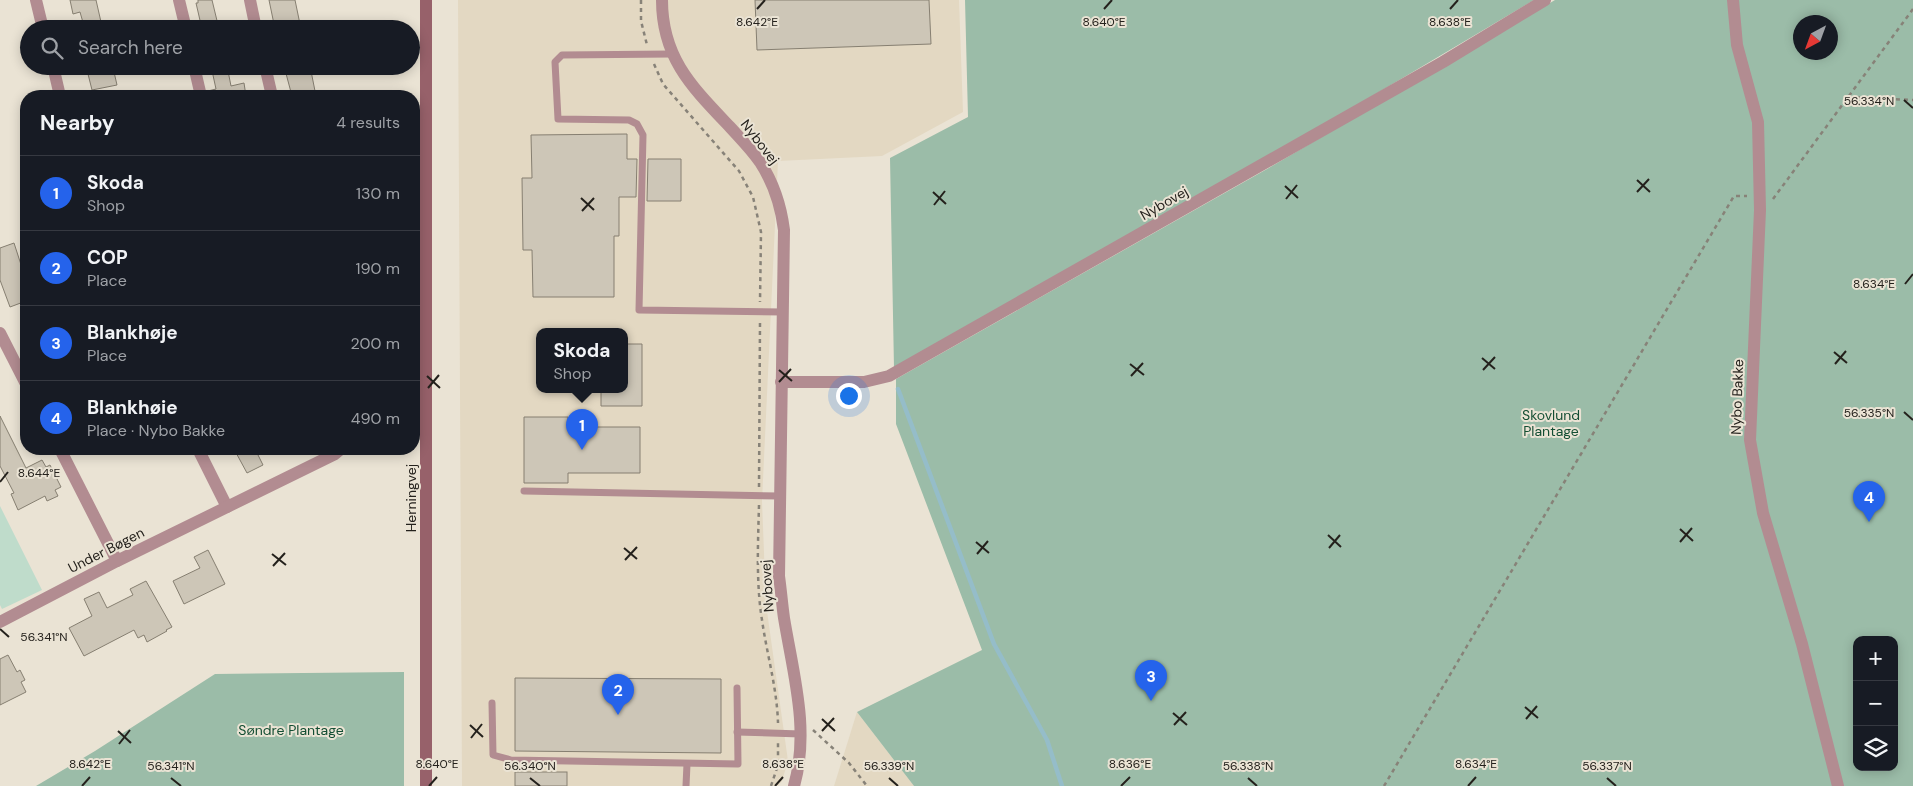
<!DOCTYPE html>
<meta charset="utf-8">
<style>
:root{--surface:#171b24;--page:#242831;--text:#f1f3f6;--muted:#9ea1a6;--line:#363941;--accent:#2563eb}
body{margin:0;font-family:"DM Sans",sans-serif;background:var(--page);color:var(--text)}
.controls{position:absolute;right:15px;bottom:15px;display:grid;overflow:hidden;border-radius:10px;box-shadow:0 2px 12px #0003}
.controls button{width:45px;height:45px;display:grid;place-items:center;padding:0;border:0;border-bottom:1px solid var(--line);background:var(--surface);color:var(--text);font:25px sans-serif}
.compass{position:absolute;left:1793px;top:15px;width:45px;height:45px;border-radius:50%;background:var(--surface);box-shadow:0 2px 12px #0003;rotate:221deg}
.you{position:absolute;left:848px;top:395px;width:18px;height:18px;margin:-12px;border:4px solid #fff;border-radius:50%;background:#1a73e8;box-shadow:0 0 0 8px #1a73e833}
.badge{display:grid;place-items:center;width:32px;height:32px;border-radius:50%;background:var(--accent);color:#fff;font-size:16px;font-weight:700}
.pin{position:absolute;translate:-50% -41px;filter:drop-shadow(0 1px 2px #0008)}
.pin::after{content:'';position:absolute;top:26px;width:18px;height:15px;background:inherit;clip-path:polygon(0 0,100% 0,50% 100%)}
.popup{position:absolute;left:536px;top:328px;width:92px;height:65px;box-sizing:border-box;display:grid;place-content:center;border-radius:10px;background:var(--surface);filter:drop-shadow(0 1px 4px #0005);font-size:16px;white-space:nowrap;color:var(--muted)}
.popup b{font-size:19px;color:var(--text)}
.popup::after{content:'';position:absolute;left:50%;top:100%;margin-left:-10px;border:10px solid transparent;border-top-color:var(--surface)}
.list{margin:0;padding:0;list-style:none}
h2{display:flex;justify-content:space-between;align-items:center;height:65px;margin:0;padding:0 20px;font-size:21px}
h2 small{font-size:16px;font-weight:400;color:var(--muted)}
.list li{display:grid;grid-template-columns:32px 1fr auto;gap:15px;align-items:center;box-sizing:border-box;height:75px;padding:0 20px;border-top:1px solid var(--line)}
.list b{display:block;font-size:19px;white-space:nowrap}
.list p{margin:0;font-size:16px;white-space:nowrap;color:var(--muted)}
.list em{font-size:16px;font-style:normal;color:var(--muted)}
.icon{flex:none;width:28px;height:28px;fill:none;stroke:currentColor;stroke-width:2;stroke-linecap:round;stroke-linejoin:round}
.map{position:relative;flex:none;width:1913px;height:786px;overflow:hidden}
.search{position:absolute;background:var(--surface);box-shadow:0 2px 12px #0003;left:20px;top:20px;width:400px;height:55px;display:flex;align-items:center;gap:12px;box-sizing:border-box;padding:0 18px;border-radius:28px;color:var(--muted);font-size:19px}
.panel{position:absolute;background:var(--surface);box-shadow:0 2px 12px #0003;left:20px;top:90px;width:400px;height:365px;border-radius:20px}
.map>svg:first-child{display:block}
.built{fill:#e3d8c2;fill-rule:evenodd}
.green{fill:#bfdccb}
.forest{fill:#9bbca8;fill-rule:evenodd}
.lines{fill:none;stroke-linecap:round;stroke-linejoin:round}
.stream{stroke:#95bdc9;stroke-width:4.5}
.building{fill:#cdc6b7;stroke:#867f71}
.path{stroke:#878278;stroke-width:2.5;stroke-dasharray:4 4;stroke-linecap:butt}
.lane{stroke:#b28c91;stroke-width:7}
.street{stroke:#b28c91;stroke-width:12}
.secondary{stroke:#97616a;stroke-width:12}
.ticks{fill:none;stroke:#24211c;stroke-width:2}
.labels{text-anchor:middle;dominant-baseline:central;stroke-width:4;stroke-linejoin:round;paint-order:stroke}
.street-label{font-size:14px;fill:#24211c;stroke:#eae3d4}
.park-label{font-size:14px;fill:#134e33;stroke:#eae3d4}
.ticks-label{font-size:12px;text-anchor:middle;fill:#24211c;stroke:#eae3d4;stroke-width:4;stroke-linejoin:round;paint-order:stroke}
</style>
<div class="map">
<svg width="1913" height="786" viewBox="0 0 1913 786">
<rect width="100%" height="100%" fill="#eae3d4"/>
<g class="built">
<path d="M458,0H959L963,112L882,156L778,161L762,501L766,604L788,761L782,781L778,786H462ZM540,331H624V389H540Z"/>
<polygon points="857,712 914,786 834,786"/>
</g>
<polygon class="green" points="0,506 42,590 2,609 0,605"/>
<g class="forest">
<polygon points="965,0 1534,0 1263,161 894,368 890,158 968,117"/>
<path d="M1555,0H1913V786H914L857,712L982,650L896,424V379L1267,169ZM1800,22H1830V52H1800ZM1857,640H1894V767H1857Z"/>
<polygon points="404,672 404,786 36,786 95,751 215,674"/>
</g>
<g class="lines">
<polyline class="stream" points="898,389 994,644 1047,740 1062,786"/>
</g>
<g class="building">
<polygon points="70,0 96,0 101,22 84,26 80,12 73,14"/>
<polygon points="198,0 212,0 219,29 202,29 196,3 198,3"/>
<polygon points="269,0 295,0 301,29 275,29"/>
<polygon points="755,0 929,0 931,44 757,50"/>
<polygon points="86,66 104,66 106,74 114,72 117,85 92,90"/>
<polygon points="211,66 227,66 231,86 244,83 246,96 209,96 208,91 216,89"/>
<polygon points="284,66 310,66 316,96 292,96"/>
<polygon points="627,134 627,159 637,159 636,197 619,197 619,236 614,236 614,297 533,297 532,250 523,250 522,178 532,178 531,135"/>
<polygon points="648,159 681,159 681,201 647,201"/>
<polygon points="14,243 26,280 26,301 10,307 0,280 0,248"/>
<polygon points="624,344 642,344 642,406 601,406 601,389 624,389"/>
<polygon points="0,416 26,468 42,460 46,467 50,465 61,487 55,490 58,496 47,501 45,496 18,510 11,494 14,493 0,466"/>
<polygon points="524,417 568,417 568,427 640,427 640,473 568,473 568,483 524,483"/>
<polygon points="234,449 255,449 263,465 247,473"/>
<polygon points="208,550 225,584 184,604 173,581 200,568 194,557"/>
<polygon points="146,581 172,627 166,630 167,631 147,642 144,635 138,638 134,630 84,656 69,628 92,616 84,599 99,592 107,608 133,595 130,589"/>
<polygon points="8,655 17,672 20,670 25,680 21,682 26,692 0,705 0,659"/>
<polygon points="515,678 721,679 721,753 515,751"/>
<rect x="515" y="772" width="52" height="14"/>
</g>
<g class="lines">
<g class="path">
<polyline points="641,0 641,21 647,45"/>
<polyline points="654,64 663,84 739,171 753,197 761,232 760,302"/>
<polyline points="1848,97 1913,100"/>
<polyline points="1773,199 1913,9"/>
<polyline points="759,487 760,322"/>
<path d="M759,505C758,543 756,583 762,620C767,655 777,688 778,723"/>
<polyline points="813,730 849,763 867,786"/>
<polyline points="771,786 778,765 778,743"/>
<polyline points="1384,786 1734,196 1747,196"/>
</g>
<g class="lane">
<polyline points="671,54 562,55 555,62 558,119 629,120 637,124 643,135 639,310 783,312"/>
<polyline points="524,491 780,496"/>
<polyline points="492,703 493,755 511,760 738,764 737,688"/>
<polyline points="737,732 801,734"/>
<polyline points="686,786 687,764"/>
</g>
<g class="street">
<polyline points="36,0 43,29"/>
<polyline points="179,0 186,29"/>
<polyline points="250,0 256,29"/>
<path d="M662,0C662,58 692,87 730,127C740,138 751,149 760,162C773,182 781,206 784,230L779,576C781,590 782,604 784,618C793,673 810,730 794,786"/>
<polyline points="1733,0 1737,45 1758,122 1760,210 1750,440 1763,513 1802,644 1838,786"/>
<polyline points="53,66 60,96"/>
<polyline points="194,66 201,96"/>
<polyline points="265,66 272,96"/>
<polyline points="0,333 26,384"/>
<polyline points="781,382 864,382 889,376 1443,62 1545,0"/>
<polyline points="60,449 117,561"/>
<polyline points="198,449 227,507"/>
<polyline points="0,622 117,561 335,454 341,449"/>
</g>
<polyline class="secondary" points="426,0 426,786"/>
</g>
<path class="ticks" d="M757,9L765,0M1104,9L1112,0M1450,9L1458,0M1904,100L1913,108M1637,180L1650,192M1285,186L1298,198M933,192L946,204M1637,192L1649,179M581,198L594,210M1286,199L1297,185M934,205L945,191M582,211L594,198M1905,284L1913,274M1834,352L1847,363M1482,358L1495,369M1130,364L1144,375M1835,364L1846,351M779,370L792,381M1483,370L1495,357M427,376L440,388M1131,376L1143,363M779,382L791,369M428,388L439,375M1904,412L1913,420M0,482L8,472M1680,529L1693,541M1328,535L1341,547M976,542L989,553M1680,542L1692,528M624,548L637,559M1329,548L1340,535M272,554L286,565M977,554L988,541M625,560L637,547M273,566L285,553M0,629L9,637M1525,707L1538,718M1173,713L1187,725M822,719L835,731M1526,719L1537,706M470,725L483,737M1174,725L1186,712M118,731L131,743M822,731L834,718M471,738L482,724M119,744L130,730M171,778L181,786M530,778L540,786M889,778L898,786M1248,778L1257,786M1607,778L1616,786M82,786L90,777M429,786L437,777M775,786L783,777M1121,786L1130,777M1468,786L1476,777"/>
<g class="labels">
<g class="street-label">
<text transform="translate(760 142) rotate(52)">Nybovej</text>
<text transform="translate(1164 203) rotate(-30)">Nybovej</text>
<text transform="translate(1737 397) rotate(-88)">Nybo Bakke</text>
<text transform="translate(411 498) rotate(-90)">Herningvej</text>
<text transform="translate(106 550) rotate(-27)">Under Bøgen</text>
<text transform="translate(767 586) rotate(-94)">Nybovej</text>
</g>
<g class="park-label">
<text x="1551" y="415">Skovlund<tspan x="1551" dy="16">Plantage</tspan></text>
<text x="291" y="730">Søndre Plantage</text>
</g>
</g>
<g class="ticks-label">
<text x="757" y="26">8.642°E</text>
<text x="1104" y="26">8.640°E</text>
<text x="1450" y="26">8.638°E</text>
<text x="1869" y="105">56.334°N</text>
<text x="1874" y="288">8.634°E</text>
<text x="1869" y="417">56.335°N</text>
<text x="39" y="477">8.644°E</text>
<text x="44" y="641">56.341°N</text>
<text x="90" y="768">8.642°E</text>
<text x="437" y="768">8.640°E</text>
<text x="783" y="768">8.638°E</text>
<text x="1130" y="768">8.636°E</text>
<text x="1476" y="768">8.634°E</text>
<text x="171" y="770">56.341°N</text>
<text x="530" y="770">56.340°N</text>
<text x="889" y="770">56.339°N</text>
<text x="1248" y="770">56.338°N</text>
<text x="1607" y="770">56.337°N</text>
</g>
</svg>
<div class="controls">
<button>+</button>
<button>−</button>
<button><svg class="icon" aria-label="layers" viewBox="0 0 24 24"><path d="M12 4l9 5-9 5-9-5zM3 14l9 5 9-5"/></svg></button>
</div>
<svg class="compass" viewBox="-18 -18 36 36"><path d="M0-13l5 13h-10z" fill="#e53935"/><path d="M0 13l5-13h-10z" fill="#9ea1a6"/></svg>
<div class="you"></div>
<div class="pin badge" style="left:582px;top:450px">1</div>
<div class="popup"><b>Skoda</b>Shop</div>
<div class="pin badge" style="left:618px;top:715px">2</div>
<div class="pin badge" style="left:1151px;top:701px">3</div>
<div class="pin badge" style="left:1869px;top:522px">4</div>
<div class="search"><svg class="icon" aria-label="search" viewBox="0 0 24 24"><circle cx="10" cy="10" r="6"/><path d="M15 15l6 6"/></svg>Search here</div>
<section class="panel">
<h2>Nearby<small>4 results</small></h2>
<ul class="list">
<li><span class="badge">1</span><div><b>Skoda</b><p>Shop</p></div><em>130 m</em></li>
<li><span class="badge">2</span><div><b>COP</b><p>Place</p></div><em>190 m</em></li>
<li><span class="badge">3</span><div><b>Blankhøje</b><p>Place</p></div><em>200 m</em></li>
<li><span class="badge">4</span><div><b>Blankhøie</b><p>Place · Nybo Bakke</p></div><em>490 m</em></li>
</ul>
</section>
</div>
